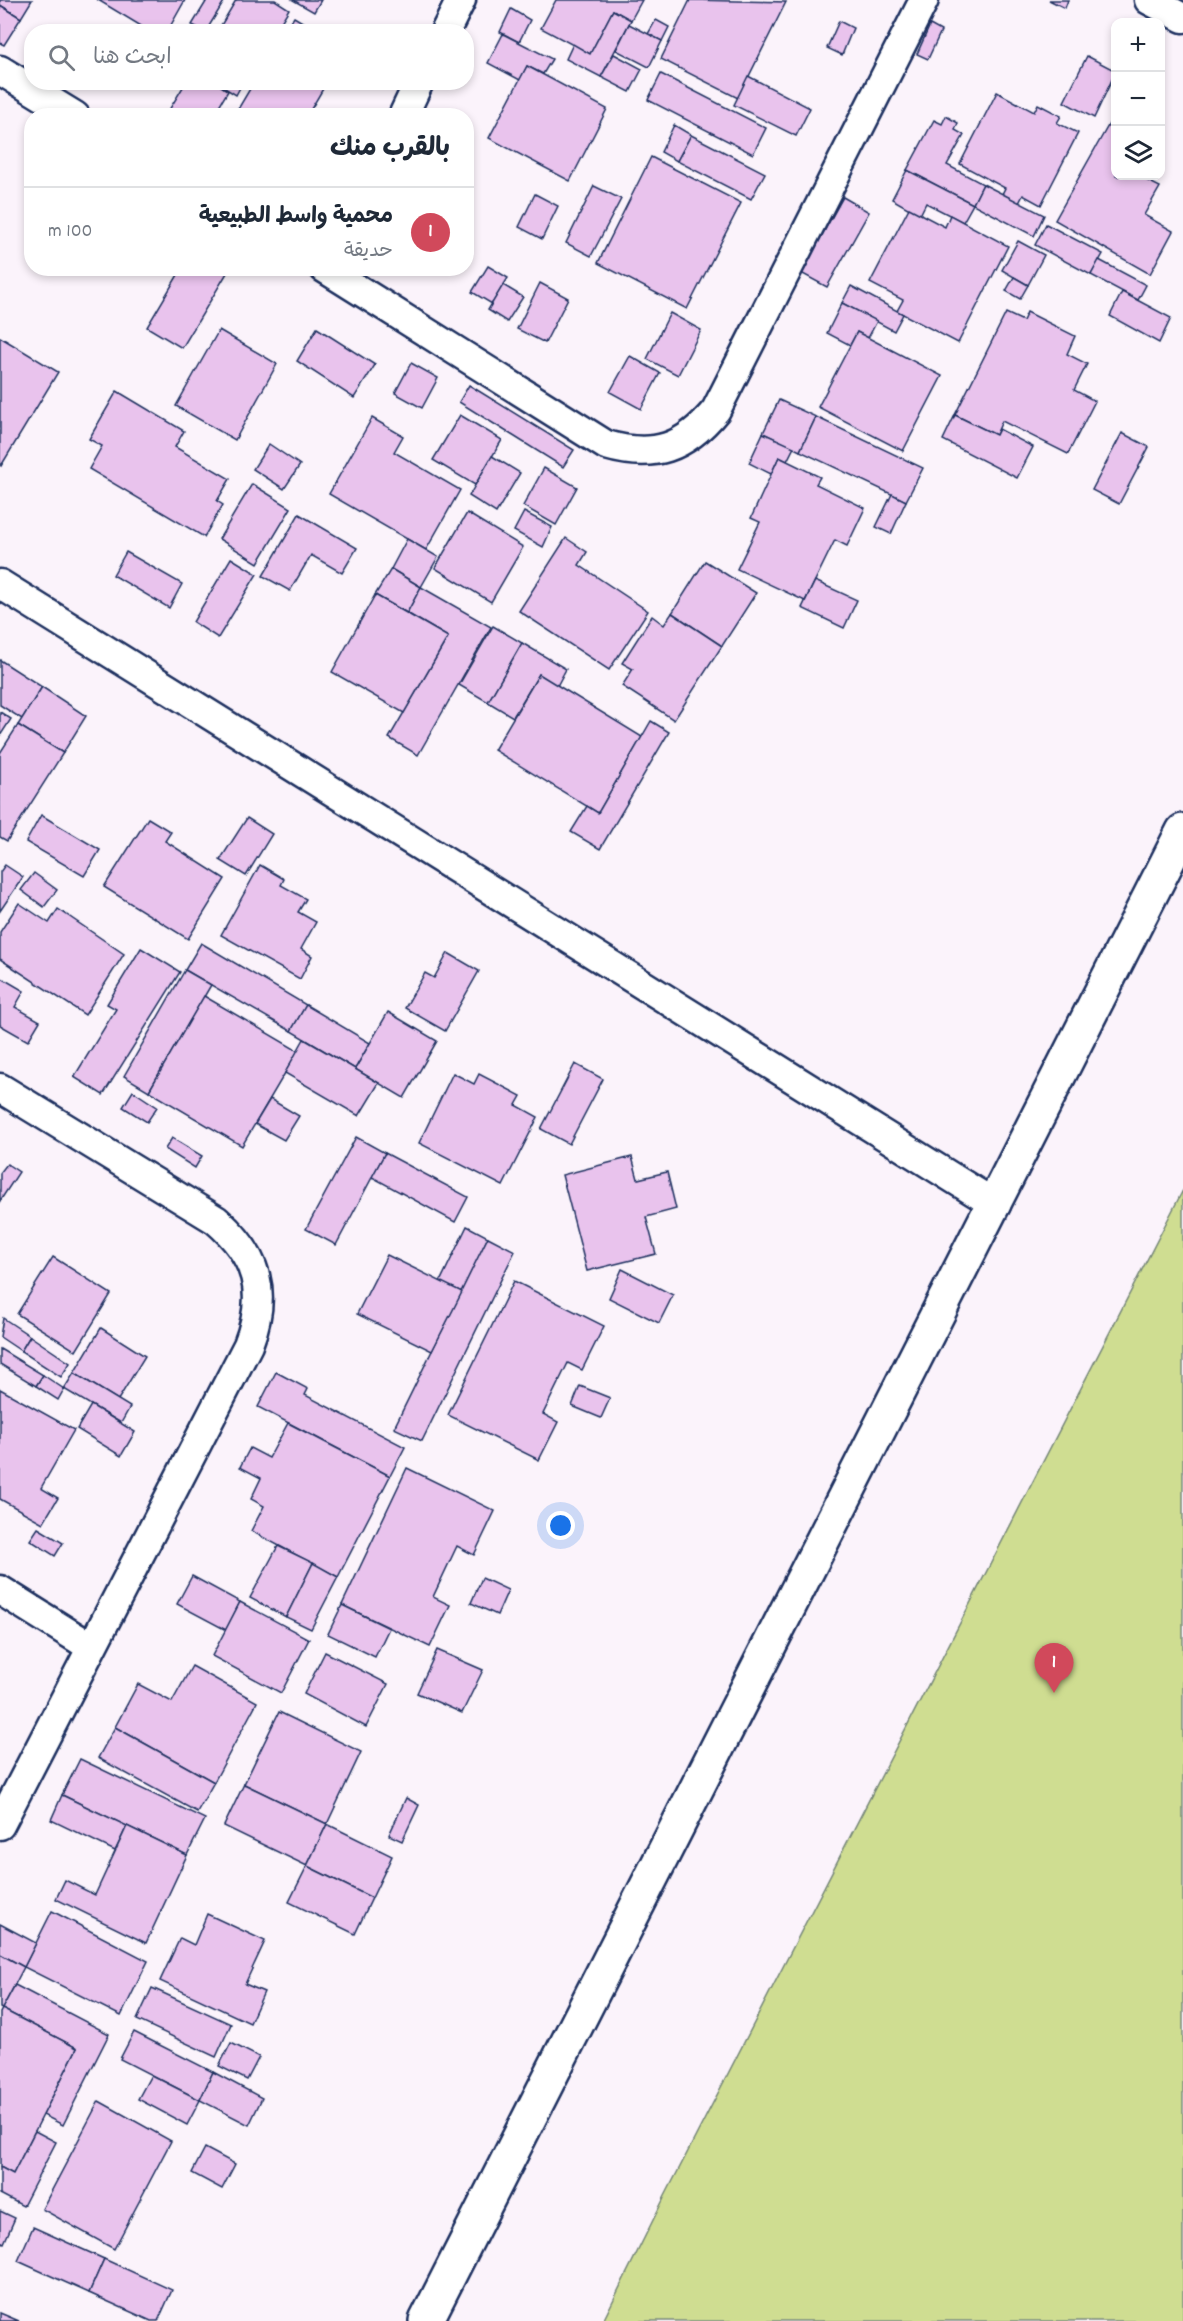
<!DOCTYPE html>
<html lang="ar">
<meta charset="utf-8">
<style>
:root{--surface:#fff;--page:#f2f2f3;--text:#1f2937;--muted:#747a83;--line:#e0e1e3;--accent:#d1495b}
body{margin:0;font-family:Dekko,"Playpen Sans Arabic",sans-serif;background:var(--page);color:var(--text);direction:rtl}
.controls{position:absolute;right:18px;top:18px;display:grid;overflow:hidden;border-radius:12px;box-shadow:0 3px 9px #0003}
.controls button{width:54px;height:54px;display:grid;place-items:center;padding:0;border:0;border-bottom:2px solid var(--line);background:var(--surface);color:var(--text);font:30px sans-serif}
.you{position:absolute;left:561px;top:1526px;width:21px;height:21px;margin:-15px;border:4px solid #fff;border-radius:50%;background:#1a73e8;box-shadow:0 0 0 9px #1a73e833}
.badge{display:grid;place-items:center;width:39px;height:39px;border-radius:50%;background:var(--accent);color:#fff;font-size:20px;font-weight:700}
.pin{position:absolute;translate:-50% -50px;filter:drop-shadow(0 2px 3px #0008)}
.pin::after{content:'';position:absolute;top:32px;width:21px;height:18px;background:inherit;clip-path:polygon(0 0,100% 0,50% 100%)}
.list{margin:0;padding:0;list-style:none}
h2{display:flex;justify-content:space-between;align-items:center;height:78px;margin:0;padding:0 24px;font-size:26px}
h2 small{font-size:20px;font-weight:400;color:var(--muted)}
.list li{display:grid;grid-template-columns:39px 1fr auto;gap:18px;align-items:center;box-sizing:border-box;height:90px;padding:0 24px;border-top:2px solid var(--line)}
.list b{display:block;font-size:22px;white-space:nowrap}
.list p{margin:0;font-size:20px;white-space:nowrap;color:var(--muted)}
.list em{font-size:20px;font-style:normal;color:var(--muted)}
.icon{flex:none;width:33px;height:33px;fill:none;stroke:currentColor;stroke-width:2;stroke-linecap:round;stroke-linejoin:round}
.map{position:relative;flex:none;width:1183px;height:2321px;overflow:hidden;direction:ltr}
.search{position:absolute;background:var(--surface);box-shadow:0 3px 9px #0003;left:24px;top:24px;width:450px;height:66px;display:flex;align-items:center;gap:15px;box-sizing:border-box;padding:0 21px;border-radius:24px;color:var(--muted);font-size:22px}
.panel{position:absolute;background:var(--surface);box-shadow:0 3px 9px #0003;left:24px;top:108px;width:450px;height:168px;border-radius:24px;direction:rtl}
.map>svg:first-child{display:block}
.green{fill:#cfdd91;stroke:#758678;stroke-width:1.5}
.building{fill:#e9c3ed;stroke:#1b2f5e;stroke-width:1.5}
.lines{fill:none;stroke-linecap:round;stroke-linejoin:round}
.street-casing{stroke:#1b2f5e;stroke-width:33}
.secondary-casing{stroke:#1b2f5e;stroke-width:38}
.street{stroke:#fff;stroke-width:28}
.secondary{stroke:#fff;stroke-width:33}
</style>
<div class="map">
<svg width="1183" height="2321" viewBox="0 0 1183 2321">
<rect width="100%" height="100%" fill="#fbf3fb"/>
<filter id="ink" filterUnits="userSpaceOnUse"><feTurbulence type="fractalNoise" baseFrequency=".0167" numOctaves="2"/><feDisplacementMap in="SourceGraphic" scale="12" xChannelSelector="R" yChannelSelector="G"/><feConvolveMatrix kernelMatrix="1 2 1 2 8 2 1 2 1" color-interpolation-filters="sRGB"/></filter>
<g filter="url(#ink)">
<polygon class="green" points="1183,1190 1183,2321 603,2321 665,2196"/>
<g class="building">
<polygon points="0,0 32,0 21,18 0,5"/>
<polygon points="98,0 185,0 167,32 151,32"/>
<polygon points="203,0 225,0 206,31 192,25 206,2"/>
<polygon points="236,0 275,0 289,9 275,32 217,32"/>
<polygon points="293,0 321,0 314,12"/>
<polygon points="556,0 642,0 631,20 613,10 590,54 541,28"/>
<polygon points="690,0 786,2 738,98 661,59"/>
<polygon points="1049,0 1068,0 1065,8"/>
<polygon points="0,5 21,18 4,45 0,43"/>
<polygon points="511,9 530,20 519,42 500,32"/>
<polygon points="613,10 631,20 601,77 566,59 573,44 590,54"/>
<polygon points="294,17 319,32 285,32"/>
<polygon points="656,20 669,27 662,41 648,34"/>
<polygon points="839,21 853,28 842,55 827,48"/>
<polygon points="629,24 662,41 649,67 616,50"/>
<polygon points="930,25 941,31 928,59 917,54"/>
<polygon points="503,34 552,59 543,74 527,66 520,80 488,63"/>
<polygon points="614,54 642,69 630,92 601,77"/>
<polygon points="1087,56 1116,71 1094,118 1064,102"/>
<polygon points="527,66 607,109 570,181 489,138"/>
<polygon points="661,74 766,128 753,154 648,100"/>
<polygon points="748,76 810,108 796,136 734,105"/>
<polygon points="186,82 215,82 228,91 213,116 166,115"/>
<polygon points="215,82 243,82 236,95"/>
<polygon points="254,82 327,82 307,116 248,116 238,109"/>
<polygon points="997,92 1034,112 1038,104 1061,116 1057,123 1078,133 1041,205 1023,195 1019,203 1002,194 1005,188 960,164"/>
<polygon points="946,116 958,123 955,130 964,135 947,165 983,184 973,204 907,170 934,120 942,124"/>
<polygon points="1109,124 1116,128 1116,176 1138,176 1160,187 1144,215 1173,231 1150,274 1055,220"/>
<polygon points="674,125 691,135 677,161 661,152"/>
<polygon points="691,135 765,173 751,199 677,161"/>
<polygon points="651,157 741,203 687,309 598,263"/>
<polygon points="907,170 973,204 963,222 926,203 920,215 892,199"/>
<polygon points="983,184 1044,215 1034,236 973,204"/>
<polygon points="594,186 621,199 591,256 566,243"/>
<polygon points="535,194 558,206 542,239 519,227"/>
<polygon points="843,197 869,212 827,287 801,273"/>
<polygon points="909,208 945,227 950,215 1008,246 958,343 897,311 903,300 870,283"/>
<polygon points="1046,224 1103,254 1091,275 1035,245"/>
<polygon points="1018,241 1044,255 1028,285 1002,270"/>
<polygon points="1099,260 1146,285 1138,300 1091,275"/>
<polygon points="488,266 508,278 492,304 472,292"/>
<polygon points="182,268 230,268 182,348 147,327"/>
<polygon points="1014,277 1028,285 1020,299 1006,291"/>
<polygon points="540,283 568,298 545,343 517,329"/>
<polygon points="503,285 523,297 507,322 488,310"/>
<polygon points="851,286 903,314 894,331 842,303"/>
<polygon points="1122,292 1171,318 1159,343 1110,316"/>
<polygon points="842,303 877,321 868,338 857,332 850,345 827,333"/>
<polygon points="1027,312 1075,336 1067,354 1087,364 1074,390 1095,401 1068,454 1002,421 996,435 955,415 1006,313 1023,321"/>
<polygon points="670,313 701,330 678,375 647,359"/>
<polygon points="317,328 375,365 354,398 297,361"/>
<polygon points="219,330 277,364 235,440 176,406"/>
<polygon points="857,332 942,376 903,451 818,407"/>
<polygon points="0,337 58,372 1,466 0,465"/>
<polygon points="630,356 660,373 641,409 610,392"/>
<polygon points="411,363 438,378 422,408 395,393"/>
<polygon points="469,385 574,450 563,467 459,402"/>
<polygon points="117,391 184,431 175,447 230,479 217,501 223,505 204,537 89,469 102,446 89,439"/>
<polygon points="779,400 816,417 800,451 763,433"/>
<polygon points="460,415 502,440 475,485 433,460"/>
<polygon points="955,415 996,435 999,429 1033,447 1017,478 943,440"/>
<polygon points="816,417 923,468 906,501 800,451"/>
<polygon points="372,418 403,436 394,452 460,490 426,550 329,494"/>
<polygon points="763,433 794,447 787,461 779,457 771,474 749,463"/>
<polygon points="1122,433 1149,447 1119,504 1092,490"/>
<polygon points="269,444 300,465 284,489 253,469"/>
<polygon points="492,456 520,473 496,513 469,496"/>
<polygon points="779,457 820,477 816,484 865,508 847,546 835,540 805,601 737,569 760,522 751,518"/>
<polygon points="544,468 577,487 556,525 523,506"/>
<polygon points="252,484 291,508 258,563 219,539"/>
<polygon points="892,494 906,501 891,534 876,527"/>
<polygon points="524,512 552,527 543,547 514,531"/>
<polygon points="467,513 523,547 491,602 435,568"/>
<polygon points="299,514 357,548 342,573 311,555 290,591 263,576"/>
<polygon points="566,538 587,552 579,565 648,611 609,670 519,611"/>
<polygon points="407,539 438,557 421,587 391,569"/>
<polygon points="126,552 182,584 169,608 113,575"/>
<polygon points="231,558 257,574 218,638 193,622"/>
<polygon points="705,561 756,593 722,646 672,613"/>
<polygon points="391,569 421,587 407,613 375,595"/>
<polygon points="815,581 857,600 844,628 802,608"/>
<polygon points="421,587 491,627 418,755 389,738 448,637 407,613"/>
<polygon points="375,595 448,637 404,713 332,672"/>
<polygon points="672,613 722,646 674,720 622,686 633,669 622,663 652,616 664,625"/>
<polygon points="493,626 522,643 488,702 459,685"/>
<polygon points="522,643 566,669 557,686 539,674 513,717 488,702"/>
<polygon points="0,660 42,687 22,719 0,705"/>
<polygon points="539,674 642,737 598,813 494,750"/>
<polygon points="42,687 86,716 63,753 18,725"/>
<polygon points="0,712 11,719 0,736"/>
<polygon points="651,721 669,732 600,849 571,832 587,806 598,813"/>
<polygon points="18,725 63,753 7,841 0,837 0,753"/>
<polygon points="41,815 100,850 84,876 26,842"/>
<polygon points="148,818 171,832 165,841 225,879 188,939 104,887"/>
<polygon points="247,818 272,834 246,876 220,860"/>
<polygon points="5,865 23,877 0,911 0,872"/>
<polygon points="260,865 284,879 281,885 306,899 298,912 316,922 301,949 312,956 300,979 221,935"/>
<polygon points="34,873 57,890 44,907 21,890"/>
<polygon points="19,903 49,923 58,909 124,954 85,1015 0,959 0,932"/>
<polygon points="201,943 306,1005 291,1031 185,970"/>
<polygon points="141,948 180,972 103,1095 74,1077 116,1009 107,1004"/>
<polygon points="448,953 479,971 445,1031 405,1008 425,973 434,978"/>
<polygon points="185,970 211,985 149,1091 124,1076"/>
<polygon points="0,977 24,991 15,1007 40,1021 28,1041 0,1025"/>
<polygon points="204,996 298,1051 242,1146 149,1091"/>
<polygon points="306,1005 370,1043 355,1069 291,1031"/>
<polygon points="388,1012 437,1041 404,1098 355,1069"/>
<polygon points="304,1039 379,1083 359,1116 285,1073"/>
<polygon points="575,1064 603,1079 569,1144 541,1129"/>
<polygon points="453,1073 474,1084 479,1074 521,1096 516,1105 538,1117 503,1186 419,1143"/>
<polygon points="133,1091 157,1107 147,1122 123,1107"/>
<polygon points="270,1099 299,1116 284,1140 255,1124"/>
<polygon points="356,1137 385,1153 336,1245 306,1229"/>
<polygon points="172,1138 202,1156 195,1168 165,1149"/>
<polygon points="385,1153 468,1197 455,1222 372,1177"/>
<polygon points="632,1157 638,1179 667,1172 676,1209 646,1217 656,1254 587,1271 562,1175"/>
<polygon points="7,1164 19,1172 0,1201 0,1173"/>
<polygon points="467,1226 488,1237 462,1292 440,1282"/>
<polygon points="488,1237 515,1251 422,1441 394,1428"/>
<polygon points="387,1255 462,1292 432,1351 357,1314"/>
<polygon points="53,1257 111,1294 76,1351 17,1314"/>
<polygon points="622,1269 673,1295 659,1323 609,1298"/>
<polygon points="514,1281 604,1326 582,1370 568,1363 543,1414 558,1422 539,1460 448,1415"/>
<polygon points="3,1318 30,1336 21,1351 0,1337"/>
<polygon points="101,1328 145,1356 118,1400 74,1373"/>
<polygon points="30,1336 70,1363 61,1377 21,1351"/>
<polygon points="0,1349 43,1375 36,1386 0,1364"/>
<polygon points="276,1372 308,1389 305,1395 405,1447 390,1476 258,1407"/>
<polygon points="74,1373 130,1407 121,1423 64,1389"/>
<polygon points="43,1375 64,1389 58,1400 36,1386"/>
<polygon points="580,1386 610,1398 601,1418 572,1406"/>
<polygon points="0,1389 74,1430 41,1488 58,1498 43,1523 0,1499"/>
<polygon points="91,1405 135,1432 121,1456 77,1429"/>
<polygon points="288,1423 390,1476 338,1577 251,1531 264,1506 251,1499 261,1478 240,1467 250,1448 269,1458"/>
<polygon points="407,1468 495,1511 474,1555 457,1546 433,1597 450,1605 430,1647 342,1605"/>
<polygon points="38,1528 63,1543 55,1556 30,1540"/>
<polygon points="278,1546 313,1563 286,1617 250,1598"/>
<polygon points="313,1563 338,1577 311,1629 286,1617"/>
<polygon points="192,1576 240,1602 226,1630 177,1604"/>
<polygon points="482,1578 508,1590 497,1615 471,1603"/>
<polygon points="240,1602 309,1639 281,1693 212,1656"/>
<polygon points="342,1605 389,1628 375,1657 328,1634"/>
<polygon points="437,1650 483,1670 462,1713 417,1693"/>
<polygon points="325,1652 388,1684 366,1727 304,1694"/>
<polygon points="192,1666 257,1702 214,1782 115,1727 138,1684 172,1702"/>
<polygon points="279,1712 361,1752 327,1824 244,1784"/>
<polygon points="115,1727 214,1782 197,1812 98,1758"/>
<polygon points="80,1759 205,1819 187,1855 62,1795"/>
<polygon points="244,1784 327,1824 307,1866 224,1826"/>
<polygon points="62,1795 127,1826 115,1851 51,1820"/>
<polygon points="406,1798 419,1805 402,1841 389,1835"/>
<polygon points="327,1824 392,1856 372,1898 307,1866"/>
<polygon points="127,1826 187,1855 146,1943 56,1899 65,1880 95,1895"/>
<polygon points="307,1866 372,1898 355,1934 289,1902"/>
<polygon points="52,1911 148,1961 121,2016 24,1967"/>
<polygon points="207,1914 265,1941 245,1984 264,1992 250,2023 160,1981 180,1938 194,1945"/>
<polygon points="0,1924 36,1943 24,1967 0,1954"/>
<polygon points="0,1954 24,1967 2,2009 0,2008"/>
<polygon points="15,1985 109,2034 63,2125 43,2115 77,2048 2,2009"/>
<polygon points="152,1988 231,2024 216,2057 137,2020"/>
<polygon points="2,2009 77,2048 13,2174 0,2167 0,2013"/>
<polygon points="134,2032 213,2072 200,2100 120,2059"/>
<polygon points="231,2043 259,2057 247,2080 219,2066"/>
<polygon points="213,2072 262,2098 249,2125 200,2100"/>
<polygon points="151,2075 200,2100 187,2125 138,2099"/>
<polygon points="99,2101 171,2141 114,2249 42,2209"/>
<polygon points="35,2131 56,2142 23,2206 0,2194 0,2167 13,2174"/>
<polygon points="205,2148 235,2164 222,2189 192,2173"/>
<polygon points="0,2211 15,2218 4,2243 0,2241"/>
<polygon points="33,2227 104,2259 89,2293 18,2261"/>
<polygon points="104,2259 172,2290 158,2321 151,2321 89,2293"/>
<polygon points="0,2313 19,2321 0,2321"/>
</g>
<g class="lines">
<defs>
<g id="street">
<polyline points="1149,0 1183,18"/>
<polyline points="445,32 461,0"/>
<polyline points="0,70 75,116"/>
<polyline points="403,116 419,82"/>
<path d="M324,268L606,445C654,459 685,448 716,410L924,0"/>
<polyline points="0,584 996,1205"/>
<path d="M0,1088L216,1220C258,1256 268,1293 248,1345L0,1825"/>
<polyline points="0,1590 91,1647"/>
</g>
<polyline id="secondary" points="426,2321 1183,831"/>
</defs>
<use href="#street" class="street-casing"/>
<use href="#secondary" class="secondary-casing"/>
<use href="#street" class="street"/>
<use href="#secondary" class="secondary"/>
</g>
</g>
</svg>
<div class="controls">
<button>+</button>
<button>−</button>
<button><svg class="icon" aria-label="layers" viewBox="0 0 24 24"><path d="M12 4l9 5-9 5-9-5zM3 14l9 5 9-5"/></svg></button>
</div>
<div class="you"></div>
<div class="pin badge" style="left:1054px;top:1693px">1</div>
<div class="search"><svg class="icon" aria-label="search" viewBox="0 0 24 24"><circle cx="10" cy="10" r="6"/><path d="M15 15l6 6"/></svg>ابحث هنا</div>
<section class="panel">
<h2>بالقرب منك<small></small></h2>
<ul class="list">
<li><span class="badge">1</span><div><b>محمية واسط الطبيعية</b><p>حديقة</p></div><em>100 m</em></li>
</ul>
</section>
</div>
